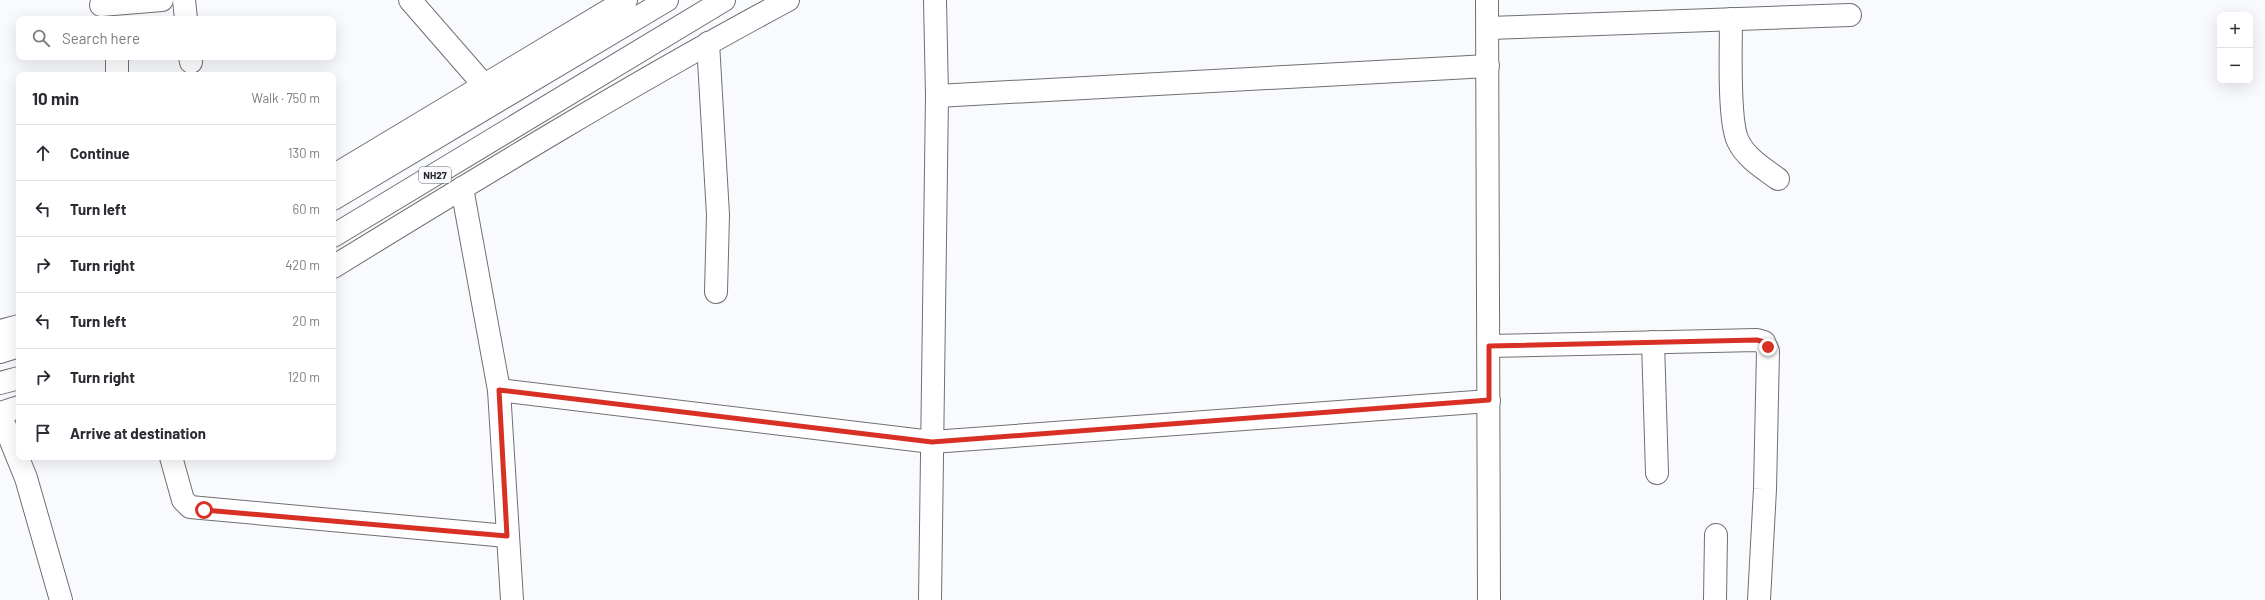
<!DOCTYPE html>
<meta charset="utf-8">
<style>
:root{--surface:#fff;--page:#f7f7f7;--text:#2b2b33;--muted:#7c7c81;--line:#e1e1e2}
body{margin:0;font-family:Barlow,sans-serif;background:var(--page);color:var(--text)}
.controls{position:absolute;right:12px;top:12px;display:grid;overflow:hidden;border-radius:8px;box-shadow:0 4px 16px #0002}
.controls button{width:36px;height:36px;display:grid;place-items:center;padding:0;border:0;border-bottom:1px solid var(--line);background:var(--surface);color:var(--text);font:20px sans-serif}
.stop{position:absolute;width:12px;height:12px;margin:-9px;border:3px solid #d93025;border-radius:50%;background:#fff}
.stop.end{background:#d93025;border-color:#fff;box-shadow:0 1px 4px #0008}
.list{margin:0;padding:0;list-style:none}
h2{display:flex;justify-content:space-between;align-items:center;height:52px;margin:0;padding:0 16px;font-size:17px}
h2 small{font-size:13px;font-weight:400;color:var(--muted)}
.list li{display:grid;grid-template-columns:26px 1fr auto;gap:12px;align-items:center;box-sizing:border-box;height:56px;padding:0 16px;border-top:1px solid var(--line)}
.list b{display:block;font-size:15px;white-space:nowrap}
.list em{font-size:13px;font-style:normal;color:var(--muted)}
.icon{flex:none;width:22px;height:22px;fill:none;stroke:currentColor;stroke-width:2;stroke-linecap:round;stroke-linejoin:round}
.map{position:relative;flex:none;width:2265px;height:600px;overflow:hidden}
.search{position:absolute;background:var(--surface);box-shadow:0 4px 16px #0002;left:16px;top:16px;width:320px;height:44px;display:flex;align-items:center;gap:10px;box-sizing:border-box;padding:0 14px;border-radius:8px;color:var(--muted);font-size:15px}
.panel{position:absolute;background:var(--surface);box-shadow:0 4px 16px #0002;left:16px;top:72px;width:320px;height:388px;border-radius:8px}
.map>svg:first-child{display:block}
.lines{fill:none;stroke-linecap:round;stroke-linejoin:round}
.minor-casing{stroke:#6f7072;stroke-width:24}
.highway-casing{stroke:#6f7072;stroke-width:24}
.minor{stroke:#fff;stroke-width:22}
.highway{stroke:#fff;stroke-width:22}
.route{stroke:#d93025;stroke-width:5}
.labels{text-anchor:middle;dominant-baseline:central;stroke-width:4;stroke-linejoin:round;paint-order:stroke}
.shield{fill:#f9fafd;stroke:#656668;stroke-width:1}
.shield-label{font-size:10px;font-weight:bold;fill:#262728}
</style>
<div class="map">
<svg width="2265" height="600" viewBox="0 0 2265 600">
<rect width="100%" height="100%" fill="#f9fafd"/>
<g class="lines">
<defs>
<g id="minor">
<polyline points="184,0 186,19"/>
<polyline points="410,0 484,85"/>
<polyline points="1487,0 1489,600"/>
<polyline points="101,5 162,0"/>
<path d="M1731,19C1731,45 1728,121 1738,141C1746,158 1763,168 1778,179"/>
<polyline points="1488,28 1850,15"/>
<polyline points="708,43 718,215 716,292"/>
<polyline points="190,57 191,62"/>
<polyline points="117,75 117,57"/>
<polyline points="937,96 1488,66"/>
<polyline points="333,176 626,0"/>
<polyline points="462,188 499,390 512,600"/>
<path d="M333,267C483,175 633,83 788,0"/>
<polyline points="0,331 19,326"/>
<polyline points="1653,342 1657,473"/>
<polyline points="1489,346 1757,340 1764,342 1768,351 1765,489 1759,600"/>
<polyline points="499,390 932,442 1489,401"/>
<polyline points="0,413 19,407"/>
<polyline points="0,414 26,478 61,600"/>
<polyline points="171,457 183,500 190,507 507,536"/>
<polyline points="930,600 937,96 935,0"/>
<polyline points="1715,600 1716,535"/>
</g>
<g id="highway">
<polyline points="333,199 667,0"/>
<polyline points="333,236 724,0"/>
<polyline points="0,352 19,346"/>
<polyline points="0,383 19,378"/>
</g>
</defs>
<use href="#minor" class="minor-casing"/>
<use href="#highway" class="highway-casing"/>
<use href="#minor" class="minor"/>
<use href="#highway" class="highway"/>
</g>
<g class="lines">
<polyline class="route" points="204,510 507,536 499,390 932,442 1489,400 1489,346 1757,340 1764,342 1768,347"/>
</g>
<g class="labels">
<rect class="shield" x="419" y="167" width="32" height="16" rx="3"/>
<g class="shield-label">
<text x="435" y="175">NH27</text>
</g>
</g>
</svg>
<div class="controls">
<button>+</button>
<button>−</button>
</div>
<div class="stop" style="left:204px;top:510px"></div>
<div class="stop end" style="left:1768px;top:347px"></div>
<div class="search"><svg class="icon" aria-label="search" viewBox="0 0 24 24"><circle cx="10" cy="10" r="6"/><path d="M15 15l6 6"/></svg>Search here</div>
<section class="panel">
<h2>10 min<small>Walk · 750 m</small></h2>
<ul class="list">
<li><svg class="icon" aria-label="ahead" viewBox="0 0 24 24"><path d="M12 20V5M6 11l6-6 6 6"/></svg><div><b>Continue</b></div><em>130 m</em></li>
<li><svg class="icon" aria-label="left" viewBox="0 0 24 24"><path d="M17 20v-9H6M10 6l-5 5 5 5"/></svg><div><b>Turn left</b></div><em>60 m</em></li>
<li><svg class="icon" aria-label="right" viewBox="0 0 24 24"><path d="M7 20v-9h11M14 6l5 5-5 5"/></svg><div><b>Turn right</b></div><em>420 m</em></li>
<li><svg class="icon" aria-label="left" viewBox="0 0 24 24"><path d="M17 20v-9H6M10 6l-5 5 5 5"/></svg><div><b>Turn left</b></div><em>20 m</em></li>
<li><svg class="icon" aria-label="right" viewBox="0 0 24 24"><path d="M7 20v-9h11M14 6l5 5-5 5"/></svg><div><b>Turn right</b></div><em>120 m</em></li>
<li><svg class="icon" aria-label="arrive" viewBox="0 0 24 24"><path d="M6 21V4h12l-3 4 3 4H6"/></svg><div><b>Arrive at destination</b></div></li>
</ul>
</section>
</div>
